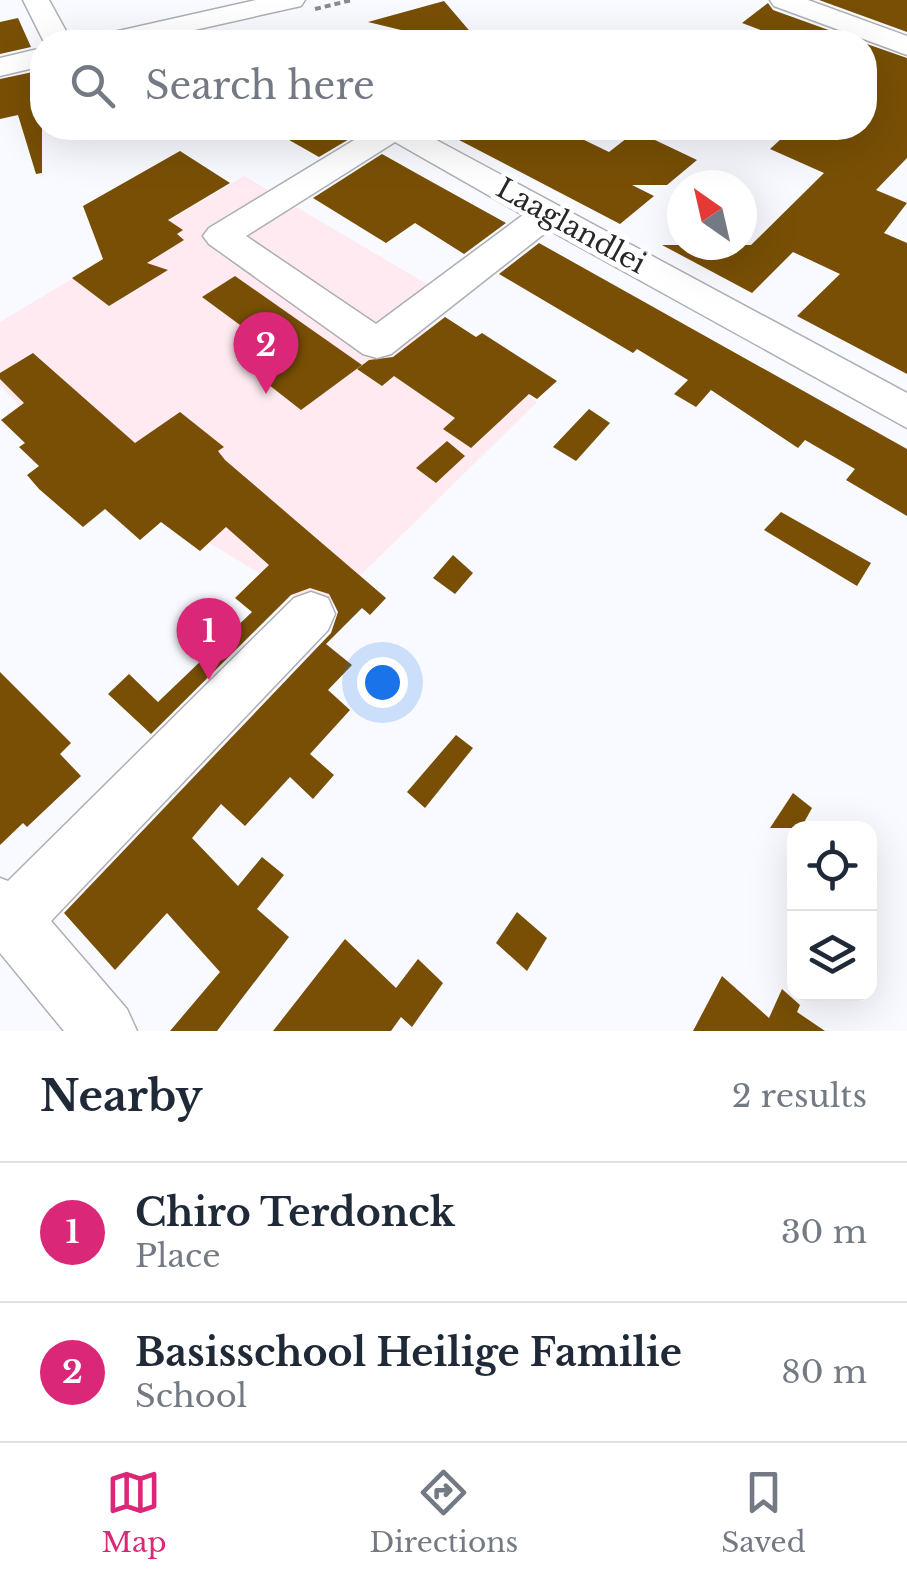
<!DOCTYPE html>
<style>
:root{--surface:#fff;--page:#f6f6f7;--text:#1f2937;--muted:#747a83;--line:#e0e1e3;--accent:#db2777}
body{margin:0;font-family:"Libre Baskerville",serif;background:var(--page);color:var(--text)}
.controls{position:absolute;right:30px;bottom:30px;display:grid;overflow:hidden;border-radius:20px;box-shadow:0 10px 40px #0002}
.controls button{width:90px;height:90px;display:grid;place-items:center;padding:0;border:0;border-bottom:2px solid var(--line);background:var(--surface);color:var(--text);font:50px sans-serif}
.compass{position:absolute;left:667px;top:170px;width:90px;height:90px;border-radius:50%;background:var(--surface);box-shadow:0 10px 40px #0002;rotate:326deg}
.you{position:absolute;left:382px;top:682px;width:35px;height:35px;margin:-25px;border:8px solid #fff;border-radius:50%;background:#1a73e8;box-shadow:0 0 0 15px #1a73e833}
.badge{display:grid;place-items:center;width:65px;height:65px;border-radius:50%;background:var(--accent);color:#fff;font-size:32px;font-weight:700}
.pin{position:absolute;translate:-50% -82px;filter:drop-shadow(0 2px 5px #0008)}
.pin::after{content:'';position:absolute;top:52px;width:35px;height:30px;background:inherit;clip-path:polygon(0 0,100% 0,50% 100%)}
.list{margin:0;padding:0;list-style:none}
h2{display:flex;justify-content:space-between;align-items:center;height:130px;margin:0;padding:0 40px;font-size:42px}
h2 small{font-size:32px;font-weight:400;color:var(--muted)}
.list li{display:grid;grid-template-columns:65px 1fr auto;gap:30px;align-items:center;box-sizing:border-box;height:140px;padding:0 40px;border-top:2px solid var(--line)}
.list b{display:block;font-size:38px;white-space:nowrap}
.list p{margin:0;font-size:32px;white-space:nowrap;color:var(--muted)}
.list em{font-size:32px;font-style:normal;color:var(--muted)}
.icon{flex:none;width:55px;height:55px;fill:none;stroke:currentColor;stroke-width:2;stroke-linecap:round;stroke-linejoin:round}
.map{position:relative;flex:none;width:907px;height:1031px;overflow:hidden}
.search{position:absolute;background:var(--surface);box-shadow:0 10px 40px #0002;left:30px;right:30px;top:30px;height:110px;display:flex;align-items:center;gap:25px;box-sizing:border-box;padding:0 35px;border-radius:40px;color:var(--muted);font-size:38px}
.sheet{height:410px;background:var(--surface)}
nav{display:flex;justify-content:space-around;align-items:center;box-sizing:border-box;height:140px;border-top:2px solid var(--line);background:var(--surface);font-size:28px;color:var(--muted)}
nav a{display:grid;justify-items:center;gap:5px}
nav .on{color:var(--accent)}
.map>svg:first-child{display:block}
.education{fill:#feeaf0}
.building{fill:#784f05}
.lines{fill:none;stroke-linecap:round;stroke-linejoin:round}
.minor-casing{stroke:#acafb4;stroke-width:3}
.path{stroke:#888a8d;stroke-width:4;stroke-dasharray:6 4;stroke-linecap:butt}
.minor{fill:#fff;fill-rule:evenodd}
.labels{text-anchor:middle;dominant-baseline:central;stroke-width:10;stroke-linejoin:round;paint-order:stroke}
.street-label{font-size:28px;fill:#27282a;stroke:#fff}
</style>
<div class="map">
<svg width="907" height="1031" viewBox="0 0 907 1031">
<rect width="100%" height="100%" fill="#f8faff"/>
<polygon class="education" points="244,176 447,296 414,322 537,402 323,612 167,517 43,428 0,386 0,322"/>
<g class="building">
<polygon points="819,0 907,0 907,32"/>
<polygon points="444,1 479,42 431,42 430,37 368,22"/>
<polygon points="768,3 773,10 862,42 792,42 742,23"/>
<polygon points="18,18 31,47 0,54 0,22"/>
<polygon points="864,43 907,58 907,158 876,190 907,203 884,233 907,243 907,374 797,316 840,274 793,252 752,293 662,245 751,245 824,173 770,149 793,128 864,128"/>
<polygon points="42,70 42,173 36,174 18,115 0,119 0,79"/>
<polygon points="268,128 333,128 351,138 319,157"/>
<polygon points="436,128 543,128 576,136 609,152 636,131 697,160 667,185 632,185 654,196 620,224"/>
<polygon points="180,151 230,183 168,220 183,230 177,234 184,240 147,263 168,270 109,306 72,278 103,259 83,206"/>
<polygon points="382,154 423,177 506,223 464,254 415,223 386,243 313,198"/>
<polygon points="539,243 907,449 907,516 846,480 855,469 805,440 798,448 711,390 696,407 674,394 688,380 637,349 633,353 499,274"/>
<polygon points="235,276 362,365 301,410 237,360 263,342 202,297"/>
<polygon points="445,317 476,337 482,333 557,381 537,399 529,394 471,448 443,429 455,418 394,376 382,386 357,369 369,360 393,357"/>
<polygon points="33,353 135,443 180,412 224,447 218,451 225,460 386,598 370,615 362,608 326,644 352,665 328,690 350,710 310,754 334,775 313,799 290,777 245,826 221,804 192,838 238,886 262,857 284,875 257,909 289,937 217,1031 170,1031 220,972 167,913 115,970 64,913 331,633 338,612 329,594 310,588 291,595 151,734 108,694 129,674 158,702 252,612 235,598 269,565 226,527 200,551 161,522 140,540 105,509 83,527 39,489 27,475 39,466 19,447 25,443 1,420 24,403 0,379 0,373"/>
<polygon points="589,409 610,423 576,461 553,447"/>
<polygon points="447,441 465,456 436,483 416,468"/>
<polygon points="781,512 871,563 857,586 764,530"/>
<polygon points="453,555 473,573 455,594 433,578"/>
<polygon points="0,672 71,743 60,754 81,776 27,827 23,823 0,845"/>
<polygon points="456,735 473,748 425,808 407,792"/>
<polygon points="793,793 812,808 801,828 770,828"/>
<polygon points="517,912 547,938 527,971 496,943"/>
<polygon points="345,939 396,988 418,959 443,983 412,1027 401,1017 391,1031 273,1031"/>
<polygon points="722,976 769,1018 782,989 800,1005 797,1012 825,1031 693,1031"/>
</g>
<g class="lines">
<defs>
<g id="minor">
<polygon points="23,0 49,0 72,42 44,42"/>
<polygon points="256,0 305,0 301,6 141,42 92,42 96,36"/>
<polygon points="770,0 808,0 907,36 907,55 774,6"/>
<polygon points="42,48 42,66 0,76 0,58"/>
<path d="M374,128H414L907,393V428L549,230L391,354L377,358L363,354L209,244L203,236L209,228ZM395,142L523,215L376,324L246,236Z"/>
<polygon points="311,592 328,598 335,614 328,630 51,921 127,1009 137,1031 64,1031 0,953 0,878 8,881 294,598"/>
</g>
</defs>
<use href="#minor" class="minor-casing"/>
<polyline class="path" points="315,9 352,0"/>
<use href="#minor" class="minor"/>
</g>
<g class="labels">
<g class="street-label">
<text transform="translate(571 226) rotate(29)">Laaglandlei</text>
</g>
</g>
</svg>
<div class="controls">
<button><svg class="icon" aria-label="locate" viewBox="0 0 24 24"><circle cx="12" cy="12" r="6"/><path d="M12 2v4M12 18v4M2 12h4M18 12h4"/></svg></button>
<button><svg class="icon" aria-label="layers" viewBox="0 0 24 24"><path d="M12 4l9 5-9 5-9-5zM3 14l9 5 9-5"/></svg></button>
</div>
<svg class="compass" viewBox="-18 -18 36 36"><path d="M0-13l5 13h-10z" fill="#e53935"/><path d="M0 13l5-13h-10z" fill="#747a83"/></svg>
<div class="you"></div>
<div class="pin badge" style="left:209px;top:680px">1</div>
<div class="pin badge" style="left:266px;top:394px">2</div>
<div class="search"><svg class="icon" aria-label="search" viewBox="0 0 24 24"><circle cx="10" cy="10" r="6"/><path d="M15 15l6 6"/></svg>Search here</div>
</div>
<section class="sheet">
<h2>Nearby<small>2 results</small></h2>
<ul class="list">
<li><span class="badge">1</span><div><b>Chiro Terdonck</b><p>Place</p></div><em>30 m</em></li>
<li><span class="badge">2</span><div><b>Basisschool Heilige Familie</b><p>School</p></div><em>80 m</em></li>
</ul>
</section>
<nav>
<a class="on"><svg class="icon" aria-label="map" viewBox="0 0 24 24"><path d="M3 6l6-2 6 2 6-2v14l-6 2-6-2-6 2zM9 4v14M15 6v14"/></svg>Map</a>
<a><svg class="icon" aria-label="directions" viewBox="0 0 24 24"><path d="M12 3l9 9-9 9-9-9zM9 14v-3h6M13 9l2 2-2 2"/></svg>Directions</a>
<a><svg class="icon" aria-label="saved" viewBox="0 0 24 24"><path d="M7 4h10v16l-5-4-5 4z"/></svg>Saved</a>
</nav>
